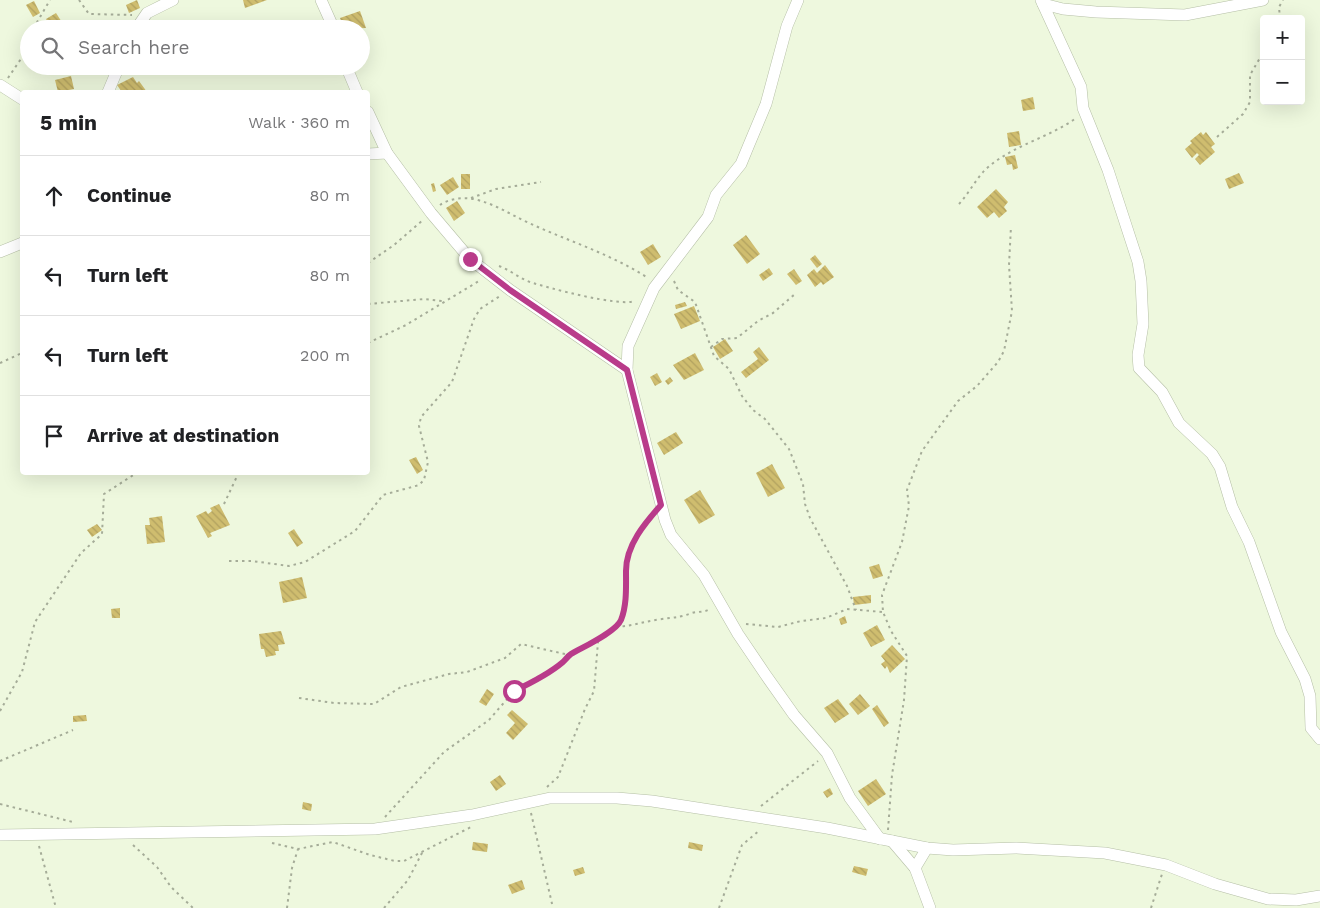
<!DOCTYPE html>
<meta charset="utf-8">
<style>
:root{--surface:#fff;--page:#f6f6f6;--text:#202124;--muted:#757577;--line:#e0e0e0}
body{margin:0;font-family:"Work Sans",sans-serif;background:var(--page);color:var(--text)}
.controls{position:absolute;right:15px;top:15px;display:grid;overflow:hidden;border-radius:5px;box-shadow:0 5px 20px #0002}
.controls button{width:45px;height:45px;display:grid;place-items:center;padding:0;border:0;border-bottom:1px solid var(--line);background:var(--surface);color:var(--text);font:25px sans-serif}
.stop{position:absolute;width:15px;height:15px;margin:-11px;border:4px solid #b93b8a;border-radius:50%;background:#fff}
.stop.end{background:#b93b8a;border-color:#fff;box-shadow:0 1px 5px #0008}
.list{margin:0;padding:0;list-style:none}
h2{display:flex;justify-content:space-between;align-items:center;height:65px;margin:0;padding:0 20px;font-size:21px}
h2 small{font-size:16px;font-weight:400;color:var(--muted)}
.list li{display:grid;grid-template-columns:32px 1fr auto;gap:15px;align-items:center;box-sizing:border-box;height:80px;padding:0 20px;border-top:1px solid var(--line)}
.list b{display:block;font-size:19px;white-space:nowrap}
.list em{font-size:16px;font-style:normal;color:var(--muted)}
.icon{flex:none;width:28px;height:28px;fill:none;stroke:currentColor;stroke-width:2;stroke-linecap:round;stroke-linejoin:round}
.map{position:relative;flex:none;width:1320px;height:908px;overflow:hidden}
.search{position:absolute;background:var(--surface);box-shadow:0 5px 20px #0002;left:20px;top:20px;width:350px;height:55px;display:flex;align-items:center;gap:12px;box-sizing:border-box;padding:0 18px;border-radius:28px;color:var(--muted);font-size:19px}
.panel{position:absolute;background:var(--surface);box-shadow:0 5px 20px #0002;left:20px;top:90px;width:350px;height:385px;border-radius:5px}
.map>svg:first-child{display:block}
.building{fill:url(#building-back-hatch)}
.lines{fill:none;stroke-linecap:round;stroke-linejoin:round}
.minor-casing{stroke:#b5bfa6;stroke-width:12}
.path{stroke:#a5ac98;stroke-width:2;stroke-dasharray:2.5 4;stroke-linecap:butt}
.minor{stroke:#fff;stroke-width:11}
.route{stroke:#b93b8a;stroke-width:6}
</style>
<div class="map">
<svg width="1320" height="908" viewBox="0 0 1320 908">
<defs>
<pattern id="building-back-hatch" width="6" height="6" patternUnits="userSpaceOnUse" patternTransform="scale(1.25)"><rect width="6" height="6" fill="#cfbd6f"/><path d="M-1 5l2 2M0 0l6 6M5-1l2 2" fill="none" stroke="#b1a15f"/></pattern>
</defs>
<rect width="100%" height="100%" fill="#eef8de"/>
<g class="building">
<polygon points="137,0 140,8 129,13 126,5"/>
<polygon points="243,0 267,0 245,8"/>
<polygon points="34,1 40,13 33,17 26,5"/>
<polygon points="360,11 366,28 344,29 340,18"/>
<polygon points="56,13 65,27 63,29 52,29 46,19"/>
<polygon points="71,76 74,89 58,92 55,80"/>
<polygon points="133,77 137,83 139,81 147,92 122,92 117,85"/>
<polygon points="1033,97 1035,109 1023,111 1021,100"/>
<polygon points="1019,131 1021,145 1009,147 1007,133"/>
<polygon points="1201,132 1203,135 1206,132 1215,144 1211,147 1215,152 1200,165 1195,159 1199,155 1197,153 1192,158 1185,149 1192,143 1190,141"/>
<polygon points="1015,155 1018,168 1013,170 1012,164 1007,165 1005,157"/>
<polygon points="1239,173 1244,183 1229,189 1225,179"/>
<rect x="461" y="174" width="9" height="15"/>
<polygon points="453,177 459,187 447,195 440,185"/>
<polygon points="434,183 436,191 433,192 431,184"/>
<polygon points="996,189 1008,202 1004,207 1007,211 999,218 994,212 987,218 977,207"/>
<polygon points="457,201 465,213 454,221 446,208"/>
<polygon points="746,235 760,254 747,264 733,245"/>
<polygon points="653,244 661,257 648,265 640,252"/>
<polygon points="815,255 822,264 817,268 810,259"/>
<polygon points="825,265 834,277 823,285 821,282 815,287 807,275 814,269 817,273"/>
<polygon points="769,268 773,274 763,281 759,275"/>
<polygon points="794,269 802,281 796,285 787,274"/>
<polygon points="685,302 687,306 676,309 675,305"/>
<polygon points="694,306 700,321 681,329 674,314"/>
<polygon points="725,339 733,351 720,359 713,347"/>
<polygon points="759,347 769,360 746,378 741,372 758,359 753,352"/>
<polygon points="695,353 704,370 684,380 673,365"/>
<polygon points="657,373 662,382 655,386 650,377"/>
<polygon points="670,377 673,381 668,385 665,381"/>
<polygon points="676,432 683,443 664,455 657,443"/>
<polygon points="416,457 423,470 417,474 409,460"/>
<polygon points="772,464 785,488 768,497 756,473"/>
<polygon points="700,490 715,515 699,524 684,500"/>
<polygon points="219,504 230,525 210,533 212,536 208,538 196,516 206,511 208,514 212,511 210,508"/>
<polygon points="162,516 165,542 147,544 145,525 150,525 149,518"/>
<polygon points="97,524 102,530 92,537 87,530"/>
<polygon points="294,529 303,543 297,547 288,533"/>
<polygon points="879,564 883,576 873,579 869,567"/>
<polygon points="302,577 307,598 283,603 279,582"/>
<polygon points="871,595 871,603 854,605 853,597"/>
<polygon points="120,608 120,618 112,618 111,609"/>
<polygon points="845,616 847,623 841,625 839,619"/>
<polygon points="877,625 885,640 871,647 863,633"/>
<polygon points="281,631 285,644 278,645 279,651 275,651 276,655 266,657 264,649 261,649 259,634"/>
<polygon points="892,645 905,659 890,673 887,666 885,669 881,664 885,661 881,656"/>
<polygon points="487,689 494,694 486,706 479,702"/>
<polygon points="860,694 870,706 858,715 849,704"/>
<polygon points="838,699 849,714 835,723 824,708"/>
<polygon points="877,705 889,723 884,727 872,709"/>
<polygon points="512,710 528,724 513,740 506,733 515,723 507,715"/>
<polygon points="86,715 87,721 73,722 73,716"/>
<polygon points="500,775 506,784 496,791 490,782"/>
<polygon points="876,779 886,794 868,806 858,791"/>
<polygon points="830,788 833,794 827,798 823,792"/>
<polygon points="303,802 312,804 311,811 302,809"/>
<polygon points="473,842 488,844 487,852 472,850"/>
<polygon points="689,842 703,845 702,851 688,848"/>
<polygon points="854,866 868,869 866,876 852,872"/>
<polygon points="583,867 585,873 575,876 573,870"/>
<polygon points="522,880 525,889 512,894 508,885"/>
</g>
<g class="lines">
<defs>
<g id="minor">
<polyline points="321,0 334,29"/>
<polyline points="798,0 787,26 766,104 748,147 741,164 716,195 708,217 654,288 628,346 627,370 665,520 671,535 704,575 738,634 765,674 794,715 827,753 850,798 880,839"/>
<polyline points="1041,0 1081,87 1083,108 1108,170 1138,262 1141,281 1143,324 1138,355 1139,368 1162,392 1179,423 1212,454 1220,467 1232,507 1249,542 1281,632 1305,679 1310,696 1311,728 1320,739"/>
<polyline points="1043,4 1063,9 1096,12 1185,15 1263,0"/>
<polyline points="136,29 147,13 173,0"/>
<polyline points="346,66 357,92"/>
<polyline points="0,85 22,99"/>
<polyline points="108,92 119,66"/>
<polyline points="368,112 387,153 431,213 470,259 510,290 627,370"/>
<polyline points="368,154 387,153"/>
<polyline points="0,252 22,243"/>
<polyline points="0,835 375,829 472,815 550,798 617,798 652,801 827,828 927,848 953,850 1016,848 1105,853 1166,865 1215,884 1268,899 1296,900 1320,896"/>
<polyline points="892,841 915,868"/>
<polyline points="927,848 915,868 930,908"/>
</g>
</defs>
<use href="#minor" class="minor-casing"/>
<g class="path">
<polyline points="79,0 89,14 132,15"/>
<polyline points="1280,19 1279,7 1283,0"/>
<polyline points="36,29 36,24 50,0"/>
<polyline points="8,78 29,47"/>
<polyline points="1217,137 1243,114 1250,102 1250,75 1264,51"/>
<polyline points="471,198 496,189 541,182"/>
<path d="M959,204C969,193 976,179 985,170C1010,146 1049,138 1076,118"/>
<path d="M440,205C448,199 462,197 473,199C494,203 509,214 529,223C568,241 611,254 648,278"/>
<polyline points="368,263 394,245 423,220"/>
<path d="M499,266C510,270 519,278 530,282C548,288 620,307 635,301"/>
<polyline points="674,281 678,290 695,302 714,356 729,369 742,396 753,410 765,419 789,449 803,484 805,504 810,518 847,586 856,610"/>
<polyline points="368,304 424,299 442,301"/>
<polyline points="368,343 406,325 479,281"/>
<polyline points="711,347 722,339 737,338 758,321 773,313 795,294"/>
<polyline points="0,363 22,353"/>
<polyline points="224,504 239,472"/>
<polyline points="229,561 252,561 289,566 305,562 355,531 383,495 419,485 424,480 428,462 419,426 421,417 452,382 474,319 480,309 500,296"/>
<polyline points="746,624 778,627 801,621 826,618 847,609 883,612"/>
<path d="M616,627C632,626 646,621 662,619C675,617 678,618 692,613C698,611 703,613 710,609"/>
<polyline points="299,698 334,703 374,704 401,687 449,674 467,672 505,658 521,644 569,655 599,638"/>
<polyline points="0,711 22,672 35,622 81,553 102,534 104,494 138,472"/>
<polyline points="0,761 73,730"/>
<path d="M547,787L558,777L585,709L594,691L598,642C603,632 616,631 620,621C627,606 626,587 626,571C626,551 639,530 652,515"/>
<polyline points="0,804 73,822"/>
<polyline points="761,806 818,761"/>
<polyline points="531,813 553,908"/>
<polyline points="385,817 444,752 489,720 514,691 563,662 569,655"/>
<polyline points="888,830 892,775 904,700 907,656 891,631 883,612 882,595 902,542 909,506 907,490 922,451 958,401 977,386 998,362 1004,351 1012,311 1009,265 1011,226"/>
<polyline points="272,843 298,849 333,842 370,855 395,861 404,861 473,826"/>
<polyline points="133,845 157,867 171,887 193,908"/>
<polyline points="39,846 56,908"/>
<polyline points="287,908 292,868 298,849"/>
<polyline points="384,908 408,880 423,851"/>
<polyline points="719,908 742,845 760,830"/>
<polyline points="1151,908 1162,874"/>
</g>
<use href="#minor" class="minor"/>
</g>
<g class="lines">
<path class="route" d="M470,259L510,290L627,370L661,505C645,523 626,545 626,571C626,587 627,605 621,620C616,632 583,647 571,654C568,656 566,659 563,662C549,674 531,683 514,691"/>
</g>
</svg>
<div class="controls">
<button>+</button>
<button>−</button>
</div>
<div class="stop" style="left:514px;top:691px"></div>
<div class="stop end" style="left:470px;top:259px"></div>
<div class="search"><svg class="icon" aria-label="search" viewBox="0 0 24 24"><circle cx="10" cy="10" r="6"/><path d="M15 15l6 6"/></svg>Search here</div>
<section class="panel">
<h2>5 min<small>Walk · 360 m</small></h2>
<ul class="list">
<li><svg class="icon" aria-label="ahead" viewBox="0 0 24 24"><path d="M12 20V5M6 11l6-6 6 6"/></svg><div><b>Continue</b></div><em>80 m</em></li>
<li><svg class="icon" aria-label="left" viewBox="0 0 24 24"><path d="M17 20v-9H6M10 6l-5 5 5 5"/></svg><div><b>Turn left</b></div><em>80 m</em></li>
<li><svg class="icon" aria-label="left" viewBox="0 0 24 24"><path d="M17 20v-9H6M10 6l-5 5 5 5"/></svg><div><b>Turn left</b></div><em>200 m</em></li>
<li><svg class="icon" aria-label="arrive" viewBox="0 0 24 24"><path d="M6 21V4h12l-3 4 3 4H6"/></svg><div><b>Arrive at destination</b></div></li>
</ul>
</section>
</div>
